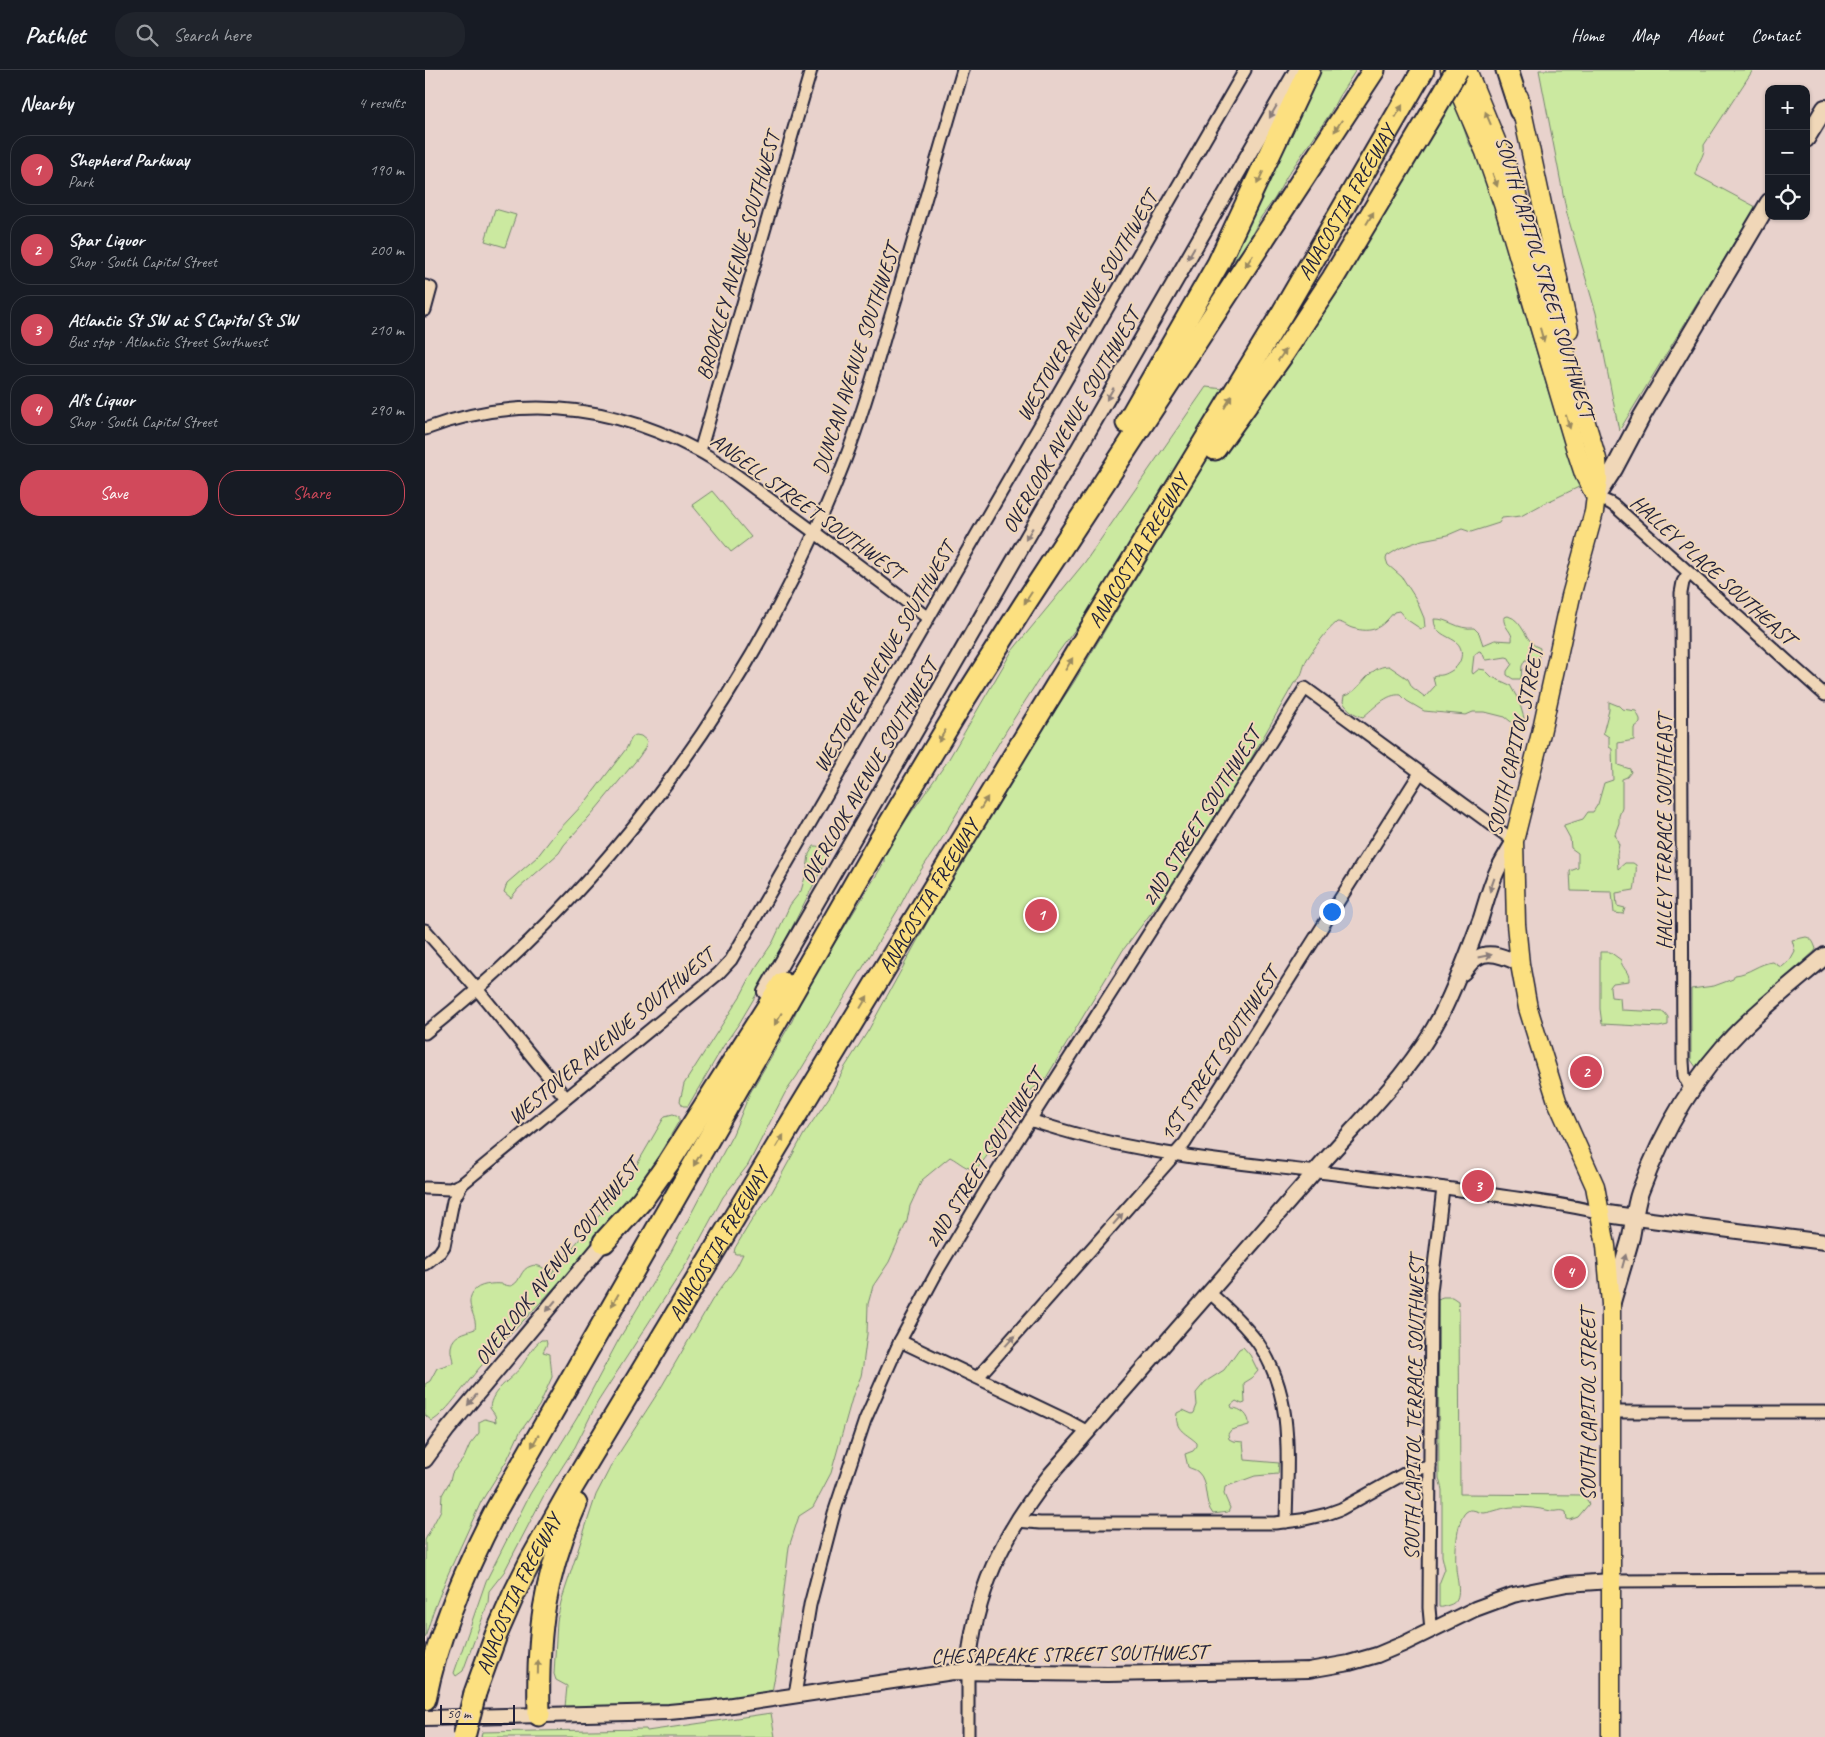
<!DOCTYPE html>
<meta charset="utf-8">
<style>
:root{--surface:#171b24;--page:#20242c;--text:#f1f3f6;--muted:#9ea1a6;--line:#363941;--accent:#d1495b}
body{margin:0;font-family:Caveat,sans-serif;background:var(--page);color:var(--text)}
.controls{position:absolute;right:15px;top:15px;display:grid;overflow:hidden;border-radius:10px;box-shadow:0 1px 4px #0004}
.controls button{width:45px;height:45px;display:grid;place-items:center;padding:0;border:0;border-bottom:1px solid var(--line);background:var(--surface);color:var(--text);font:25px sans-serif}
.scale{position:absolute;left:15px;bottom:12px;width:75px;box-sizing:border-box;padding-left:5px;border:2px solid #22223b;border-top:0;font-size:14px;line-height:18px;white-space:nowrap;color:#22223b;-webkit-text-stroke:4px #f0d7b8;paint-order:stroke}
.you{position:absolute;left:906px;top:841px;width:18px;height:18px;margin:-12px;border:4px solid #fff;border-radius:50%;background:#1a73e8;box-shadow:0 0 0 8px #1a73e833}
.badge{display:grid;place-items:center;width:32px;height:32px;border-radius:50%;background:var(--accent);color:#fff;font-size:16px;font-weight:700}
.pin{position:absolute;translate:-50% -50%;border:2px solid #fff;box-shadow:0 1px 5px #0006}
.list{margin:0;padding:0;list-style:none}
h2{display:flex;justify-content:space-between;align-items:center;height:65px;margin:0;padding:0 20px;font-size:21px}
h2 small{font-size:16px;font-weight:400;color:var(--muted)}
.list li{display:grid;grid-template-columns:32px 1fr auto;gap:15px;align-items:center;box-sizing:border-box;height:70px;margin:0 10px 10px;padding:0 10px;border:1px solid var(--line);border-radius:20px}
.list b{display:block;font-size:19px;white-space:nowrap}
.list p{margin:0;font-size:16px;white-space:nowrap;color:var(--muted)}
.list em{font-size:16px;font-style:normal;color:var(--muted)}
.actions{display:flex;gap:10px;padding:15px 20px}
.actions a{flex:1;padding:11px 0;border:1px solid var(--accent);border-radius:20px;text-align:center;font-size:18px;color:var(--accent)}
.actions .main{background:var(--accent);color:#fff}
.icon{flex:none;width:28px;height:28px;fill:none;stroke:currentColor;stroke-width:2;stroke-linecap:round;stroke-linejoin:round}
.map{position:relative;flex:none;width:1400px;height:1667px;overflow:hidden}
header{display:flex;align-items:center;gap:30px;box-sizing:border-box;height:70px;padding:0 25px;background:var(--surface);border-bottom:1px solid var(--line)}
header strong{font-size:24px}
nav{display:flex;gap:28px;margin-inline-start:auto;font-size:18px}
.search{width:350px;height:45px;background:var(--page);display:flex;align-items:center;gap:12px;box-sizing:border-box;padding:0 18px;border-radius:20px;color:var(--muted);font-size:19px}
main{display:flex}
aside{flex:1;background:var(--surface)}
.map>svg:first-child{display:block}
.green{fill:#cbe9a0;stroke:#76866e}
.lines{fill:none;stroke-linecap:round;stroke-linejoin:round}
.minor-casing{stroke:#22223b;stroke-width:15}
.tertiary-casing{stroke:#22223b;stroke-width:18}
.secondary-casing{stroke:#22223b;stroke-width:20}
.primary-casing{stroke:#22223b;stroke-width:21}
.motorway-casing{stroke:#22223b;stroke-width:25}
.minor{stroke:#f0d7b8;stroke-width:11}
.tertiary{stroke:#f0d7b8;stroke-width:14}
.secondary{stroke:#f0d7b8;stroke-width:16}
.primary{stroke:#fce080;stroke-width:18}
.motorway{stroke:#fce080;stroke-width:21}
.motorway-bridge-casing{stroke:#22223b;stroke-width:25;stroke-linecap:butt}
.motorway-bridge{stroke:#fce080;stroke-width:21}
.oneway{fill:#9a8a61}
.oneway2{fill:#897c7a}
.labels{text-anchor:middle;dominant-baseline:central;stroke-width:4;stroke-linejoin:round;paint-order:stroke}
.street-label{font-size:21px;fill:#22223b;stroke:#f0d7b8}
</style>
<header>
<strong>Pathlet</strong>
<div class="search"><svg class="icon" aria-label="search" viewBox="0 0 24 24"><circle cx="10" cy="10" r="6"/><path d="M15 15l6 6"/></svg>Search here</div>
<nav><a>Home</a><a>Map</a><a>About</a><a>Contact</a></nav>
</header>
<main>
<aside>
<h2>Nearby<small>4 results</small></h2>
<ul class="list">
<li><span class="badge">1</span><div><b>Shepherd Parkway</b><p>Park</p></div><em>190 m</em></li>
<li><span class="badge">2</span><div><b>Spar Liquor</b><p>Shop · South Capitol Street</p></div><em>200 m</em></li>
<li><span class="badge">3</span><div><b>Atlantic St SW at S Capitol St SW</b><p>Bus stop · Atlantic Street Southwest</p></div><em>210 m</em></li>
<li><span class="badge">4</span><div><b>Al's Liquor</b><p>Shop · South Capitol Street</p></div><em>290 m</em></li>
</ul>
<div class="actions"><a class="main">Save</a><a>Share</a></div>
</aside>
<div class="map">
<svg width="1400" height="1667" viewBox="0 0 1400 1667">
<rect width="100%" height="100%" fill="#e8d2cc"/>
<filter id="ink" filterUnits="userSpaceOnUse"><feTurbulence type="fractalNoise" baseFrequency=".02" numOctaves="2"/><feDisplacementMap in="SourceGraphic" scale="10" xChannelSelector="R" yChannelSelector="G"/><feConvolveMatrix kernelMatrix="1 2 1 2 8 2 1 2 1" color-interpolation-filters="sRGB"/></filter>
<g filter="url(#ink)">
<g class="green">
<polygon points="896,0 931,0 914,26 904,45 862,106 850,128 836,147 821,176 807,192 807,186"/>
<path d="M1114,0H1328L1279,75C1281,86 1270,94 1271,105L1331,137L1194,361L1171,243L1142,144Z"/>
<path d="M1013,16L1029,28L1043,71L1071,124L1093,221L1124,323L1156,416L1116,435L1096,446L1077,448L1074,453L1046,462L1037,459L1023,465L997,470L975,478L962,486L961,489L963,495L977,507L991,529L999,548L1000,557L996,559L981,549L974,541L969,542C956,558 948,564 927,558C921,556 918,552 912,552C900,562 891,576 882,589C877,598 878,608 869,613L815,708L751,810L698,880L621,1008L581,1041C579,1064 566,1081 552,1099C541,1100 535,1092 525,1087L497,1110L485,1136L482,1151L464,1192L448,1216L443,1234L442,1264L438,1295L436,1306L428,1325L406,1403L388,1437L374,1446L364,1477L352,1580L353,1589L347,1622L313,1626L287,1632L208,1637H140L142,1616L131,1610L129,1604L132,1551L136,1532L171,1425L187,1394L234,1321L287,1230L311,1198L318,1184H311L309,1183L310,1178L328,1148L347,1122L379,1064L405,1026L420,997L443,961L562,743L649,612L813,338L834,312Z"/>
<polygon points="70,139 91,145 80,177 60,171"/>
<polygon points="781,317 799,319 663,542 618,603 581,661 516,770 486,815 474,838 372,1006 360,1023 323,1095 298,1127 264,1190 172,1333 150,1377 118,1427 79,1502 64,1521 63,1533 38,1601 31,1606 29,1603 61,1511 105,1424 152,1348 193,1271 246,1182 308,1064 325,1023 367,951 380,921 454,801 459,792 459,786 474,760 522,692 587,581 660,492"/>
<polygon points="287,421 326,467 306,482 267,435"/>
<path d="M1083,546C1099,550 1100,574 1115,578L1113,590H1100L1097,596L1096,608L1095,609H1088L1082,605V601L1087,594L1084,588L1081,587L1062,590L1060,589L1057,582L1054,581L1049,585L1047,602L1048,604L1054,599L1060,600L1067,607L1085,615L1094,631L1099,648V652L1097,659L1090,655L1080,647L1060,642H1048L1041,645L999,641L982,631L976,625C962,623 949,638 938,647C930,645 922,639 918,632L919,626C937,621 942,596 964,596L983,609L987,617L1000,627L1010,616L1008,606L1011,605C1017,606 1021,604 1026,601C1037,595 1041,579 1030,571C1021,565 1009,563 1009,549C1023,548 1032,560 1049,558L1054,563L1058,575L1070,570L1087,571C1089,562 1077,557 1079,547Z"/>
<path d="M1184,632L1194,636L1197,639L1211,641L1215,649V653L1209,658V670L1193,673V695L1205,699L1206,702L1202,707L1197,709V738L1194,746V753L1190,764L1194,775L1192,784L1193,799L1200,793H1208L1211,795C1212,798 1210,817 1209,820L1191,823L1192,836L1200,838L1198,844L1189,843L1187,822L1146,821L1145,801L1153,798V783L1146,778L1145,768L1139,757V755L1158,749L1163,742H1168L1173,734L1179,713L1188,710L1187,679L1184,677V667L1178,663L1184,640Z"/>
<polygon points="211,665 216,666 222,671 220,678 214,687 171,739 139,775 134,783 93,819 86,828 79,822 82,813 112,787 130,764 162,730 201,679 207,667"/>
<path d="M389,776C396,776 399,778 404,784L344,903L315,952L299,975L263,1036H258L255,1031L259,1014L316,925L329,900L348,872L365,835L376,821L382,800L384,784Z"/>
<path d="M1381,867C1387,868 1389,873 1391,879L1390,881L1301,960L1271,997L1266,990V919L1289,916L1308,909L1310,905C1324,904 1334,893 1348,892L1354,896L1357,897L1365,890L1370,881L1367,870Z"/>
<path d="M1175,882H1185L1196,890C1196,898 1205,901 1204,911L1188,913L1185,917L1186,927L1195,928L1196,940L1239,942L1243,947V955L1234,957L1177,954L1175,939Z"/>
<path d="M248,1044L254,1046V1051C233,1087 212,1123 185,1155C144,1204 100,1248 57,1295C44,1309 22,1343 7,1351L0,1345V1314L5,1311L12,1298L28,1293C28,1288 25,1283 26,1277C28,1264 40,1263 50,1259C53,1246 39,1236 48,1222C53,1214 69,1213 77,1214C81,1215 85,1217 88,1215C96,1211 95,1199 106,1196C113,1193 121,1200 127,1203L192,1123L211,1096L240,1046Z"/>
<path d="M1018,1227H1027L1033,1231L1034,1241L1035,1424L1158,1425L1164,1434L1153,1447L1145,1450L1142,1449L1141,1442C1136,1439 1132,1442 1126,1441C1114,1438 1102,1437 1089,1437C1078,1437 1069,1442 1059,1443C1053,1443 1047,1437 1041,1442C1031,1451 1030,1485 1031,1498C1031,1508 1040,1531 1024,1535C1020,1536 1018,1538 1014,1537V1514L1020,1499L1017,1486V1420L1014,1408L1013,1230L1015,1228Z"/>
<path d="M116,1270H121L122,1274L118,1282L125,1284C125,1288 127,1304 127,1307L114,1336L95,1362L82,1390L56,1432L23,1504L8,1542L0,1568V1470L16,1440L17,1425L25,1411L27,1403L39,1388L45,1374L54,1363V1352L60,1349L71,1352L70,1345L65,1338C66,1320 86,1310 95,1298C103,1288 106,1278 116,1270Z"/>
<path d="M818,1277L825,1285L833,1301L827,1308L819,1313L820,1333L817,1334L811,1331L806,1335L807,1338C816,1338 825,1346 824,1355L806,1360L803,1364L804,1369L808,1371L818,1372L820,1390L854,1393L853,1404L830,1406L800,1417L799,1424L805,1438L803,1442L788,1444C778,1432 784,1412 773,1402C770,1399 766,1399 763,1397L760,1384L768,1381L772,1376V1373C762,1363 749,1361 752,1343L758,1340L767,1344L769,1343L772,1335L771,1323L780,1312L799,1300L814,1279Z"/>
<polygon points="346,1643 350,1667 56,1667 57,1662 221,1659 222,1661"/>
</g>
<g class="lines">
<defs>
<g id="minor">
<polyline points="0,216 6,218 0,240"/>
<path d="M0,359C94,324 186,334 274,381C302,396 328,418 355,437C405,473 454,511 503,548"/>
<polyline points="275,381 386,0"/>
<polyline points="1171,427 1185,433 1191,437 1400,625"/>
<polyline points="1263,504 1258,512 1256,523 1258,991 1259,1006 1266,1020"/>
<polyline points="0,860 52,919 141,1028"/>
<path d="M0,963C188,814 334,614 420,390C437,346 450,301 463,255C489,170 513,85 538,0"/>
<path d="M605,1050C703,1084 807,1092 910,1104C959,1110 1008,1116 1056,1123C1096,1129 1137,1133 1176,1143"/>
<polyline points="37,1114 293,904 306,890 820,0"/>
<polyline points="0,1118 25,1119 37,1114 28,1131 19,1176 15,1182 0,1194"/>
<path d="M785,1223C802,1238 819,1254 833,1273C870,1326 862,1391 861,1452"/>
<polyline points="475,1271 643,1351 663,1362"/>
<polyline points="553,1307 760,1073 995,703"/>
<polyline points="1186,1342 1400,1342"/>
<polyline points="592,1451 615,1453 850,1453 876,1450 902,1444 916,1439 986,1400 1005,1396"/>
<polyline points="1186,1511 1400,1510"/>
<polyline points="1006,1560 1004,1538 1006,1222 1018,1118"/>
<polyline points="370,1625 385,1535 409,1443 440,1350 475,1271 513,1200 565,1113 880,618 1089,771"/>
<polyline points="543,1667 543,1601"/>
</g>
<g id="tertiary">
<path d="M1038,903C1042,898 1046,891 1052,888C1064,879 1083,888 1095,894"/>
<polyline points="340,922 872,0"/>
<polyline points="1210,1148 1400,1172"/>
<polyline points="0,1390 22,1360 183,1167"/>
<path d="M543,1601C549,1523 577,1466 625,1405L901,1089C943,1042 988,999 1017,943C1032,913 1044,880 1056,848C1061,832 1065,816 1072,801C1077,791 1083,781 1089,771"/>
<polyline points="0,1648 244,1642 287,1638 528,1602 683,1604 884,1600 924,1593 952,1585 978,1574 1050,1539 1088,1525 1142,1514 1186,1511"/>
</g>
<g id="secondary">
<polyline points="1381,69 1400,38"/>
<polyline points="1171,427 1189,399 1217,346 1344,132"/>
<polyline points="1176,1143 1210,1148"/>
<path d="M1187,1232C1193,1211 1200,1189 1206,1167C1209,1152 1210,1136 1215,1122C1237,1063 1269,1006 1314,961C1341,934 1371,911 1400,886"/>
</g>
<g id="primary">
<polyline points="1025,0 1060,82 1078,134 1151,380 1159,404 1171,427"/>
<polyline points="1042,0 1088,112 1172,389 1173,410 1169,442 1146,526 1116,663 1089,771 1091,854 1095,894 1103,938 1132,1031 1170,1116 1181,1176 1186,1234 1186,1667"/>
<polyline points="1094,27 1144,260"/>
</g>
<g id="motorway">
<polyline points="1082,0 1095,40"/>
<polyline points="702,353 793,194 884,0"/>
<polyline points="790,379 858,284 908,208 1010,38"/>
<polyline points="179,1172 217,1130 244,1092 358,913"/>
<path id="s1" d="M50,1623L71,1565L89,1524L105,1492L146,1419L371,1045L858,242L998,0"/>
<path d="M0,1629C13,1563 40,1500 71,1440L455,770L540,628L599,535L949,0"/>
<path d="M114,1645C112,1564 118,1509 151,1434"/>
</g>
</defs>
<use href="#minor" class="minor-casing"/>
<use href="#tertiary" class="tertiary-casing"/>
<use href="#secondary" class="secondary-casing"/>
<use href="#primary" class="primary-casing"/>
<use href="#motorway" class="motorway-casing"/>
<use href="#minor" class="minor"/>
<use href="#tertiary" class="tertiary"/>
<use href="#secondary" class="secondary"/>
<use href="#primary" class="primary"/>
<use href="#motorway" class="motorway"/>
<defs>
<g id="motorway-bridge">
<polyline points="1010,38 1032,0"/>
<polyline points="39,1667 50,1623"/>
</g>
</defs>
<use href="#motorway-bridge" class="motorway-bridge-casing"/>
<use href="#motorway-bridge" class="motorway-bridge"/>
</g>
<defs><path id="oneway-solid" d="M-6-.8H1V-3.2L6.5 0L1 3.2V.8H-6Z" transform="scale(1.25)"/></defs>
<g class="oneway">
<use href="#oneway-solid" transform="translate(974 41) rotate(-60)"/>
<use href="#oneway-solid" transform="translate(1063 48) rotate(-113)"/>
<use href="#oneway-solid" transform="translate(913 56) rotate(123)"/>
<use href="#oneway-solid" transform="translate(835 108) rotate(115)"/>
<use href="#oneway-solid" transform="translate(1070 110) rotate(70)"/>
<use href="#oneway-solid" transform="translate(945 148) rotate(-59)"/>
<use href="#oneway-solid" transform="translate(824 191) rotate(123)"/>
<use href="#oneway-solid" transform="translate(1117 265) rotate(74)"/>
<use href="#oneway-solid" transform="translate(857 285) rotate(-55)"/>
<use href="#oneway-solid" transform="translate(803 332) rotate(-59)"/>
<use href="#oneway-solid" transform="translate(1143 352) rotate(73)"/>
<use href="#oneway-solid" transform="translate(603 528) rotate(123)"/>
<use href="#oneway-solid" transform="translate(644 594) rotate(-59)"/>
<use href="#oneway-solid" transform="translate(517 666) rotate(121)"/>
<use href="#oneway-solid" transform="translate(559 733) rotate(-59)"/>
<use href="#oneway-solid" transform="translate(439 932) rotate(-59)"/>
<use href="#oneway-solid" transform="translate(353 949) rotate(120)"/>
<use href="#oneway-solid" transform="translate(355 1071) rotate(-59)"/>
<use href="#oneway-solid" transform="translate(272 1090) rotate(120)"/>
<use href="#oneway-solid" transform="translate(190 1230) rotate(120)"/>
<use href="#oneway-solid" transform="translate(110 1371) rotate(120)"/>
<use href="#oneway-solid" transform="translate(113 1597) rotate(-89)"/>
</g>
<g class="oneway2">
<use href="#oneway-solid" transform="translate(848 42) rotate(120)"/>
<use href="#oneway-solid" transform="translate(766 183) rotate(120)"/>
<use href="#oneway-solid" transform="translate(685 324) rotate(120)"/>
<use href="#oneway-solid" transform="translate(604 464) rotate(120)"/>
<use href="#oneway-solid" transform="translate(1067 815) rotate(109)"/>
<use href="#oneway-solid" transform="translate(1060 886) rotate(-11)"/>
<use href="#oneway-solid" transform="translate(693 1149) rotate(-49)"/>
<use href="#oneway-solid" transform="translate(1199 1191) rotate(-75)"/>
<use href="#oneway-solid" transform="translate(126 1236) rotate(130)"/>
<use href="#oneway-solid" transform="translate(585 1271) rotate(-48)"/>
<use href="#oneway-solid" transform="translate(47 1330) rotate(130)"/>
</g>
</g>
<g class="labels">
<g class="street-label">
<text stroke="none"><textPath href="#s1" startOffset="1728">ANACOSTIA FREEWAY</textPath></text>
<text transform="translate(313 186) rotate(-74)">BROOKLEY AVENUE SOUTHWEST</text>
<text transform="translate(1120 207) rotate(73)">SOUTH CAPITOL STREET SOUTHWEST</text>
<text transform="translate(662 236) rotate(-60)">WESTOVER AVENUE SOUTHWEST</text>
<text transform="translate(431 289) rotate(-72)">DUNCAN AVENUE SOUTHWEST</text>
<text transform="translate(646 351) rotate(-60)">OVERLOOK AVENUE SOUTHWEST</text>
<text transform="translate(382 436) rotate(36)">ANGELL STREET SOUTHWEST</text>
<text stroke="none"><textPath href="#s1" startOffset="1322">ANACOSTIA FREEWAY</textPath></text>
<text transform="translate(1288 500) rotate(42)">HALLEY PLACE SOUTHEAST</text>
<text transform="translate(459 587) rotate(-60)">WESTOVER AVENUE SOUTHWEST</text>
<text transform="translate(1090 672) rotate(-77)">SOUTH CAPITOL STREET</text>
<text transform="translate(444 702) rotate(-60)">OVERLOOK AVENUE SOUTHWEST</text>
<text transform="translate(776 747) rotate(-58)">2ND STREET SOUTHWEST</text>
<text transform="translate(1239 762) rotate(-90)">HALLEY TERRACE SOUTHEAST</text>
<text stroke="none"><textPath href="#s1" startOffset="918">ANACOSTIA FREEWAY</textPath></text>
<text transform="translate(186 966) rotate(-40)">WESTOVER AVENUE SOUTHWEST</text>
<text transform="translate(794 984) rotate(-57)">1ST STREET SOUTHWEST</text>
<text transform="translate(559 1089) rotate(-58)">2ND STREET SOUTHWEST</text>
<text stroke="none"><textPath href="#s1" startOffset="512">ANACOSTIA FREEWAY</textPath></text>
<text transform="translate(132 1192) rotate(-52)">OVERLOOK AVENUE SOUTHWEST</text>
<text transform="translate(1163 1335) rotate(-90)">SOUTH CAPITOL STREET</text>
<text transform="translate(989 1338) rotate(-89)">SOUTH CAPITOL TERRACE SOUTHWEST</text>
<text stroke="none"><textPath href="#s1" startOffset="108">ANACOSTIA FREEWAY</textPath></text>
<text transform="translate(644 1584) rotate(-1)">CHESAPEAKE STREET SOUTHWEST</text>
</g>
</g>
</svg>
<div class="controls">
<button>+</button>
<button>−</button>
<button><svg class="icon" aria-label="locate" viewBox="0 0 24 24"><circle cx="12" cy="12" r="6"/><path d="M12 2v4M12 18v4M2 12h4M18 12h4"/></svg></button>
</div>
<div class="scale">50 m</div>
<div class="you"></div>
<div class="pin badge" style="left:616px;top:845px">1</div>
<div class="pin badge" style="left:1161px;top:1002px">2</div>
<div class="pin badge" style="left:1053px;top:1116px">3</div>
<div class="pin badge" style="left:1145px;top:1202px">4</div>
</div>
</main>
